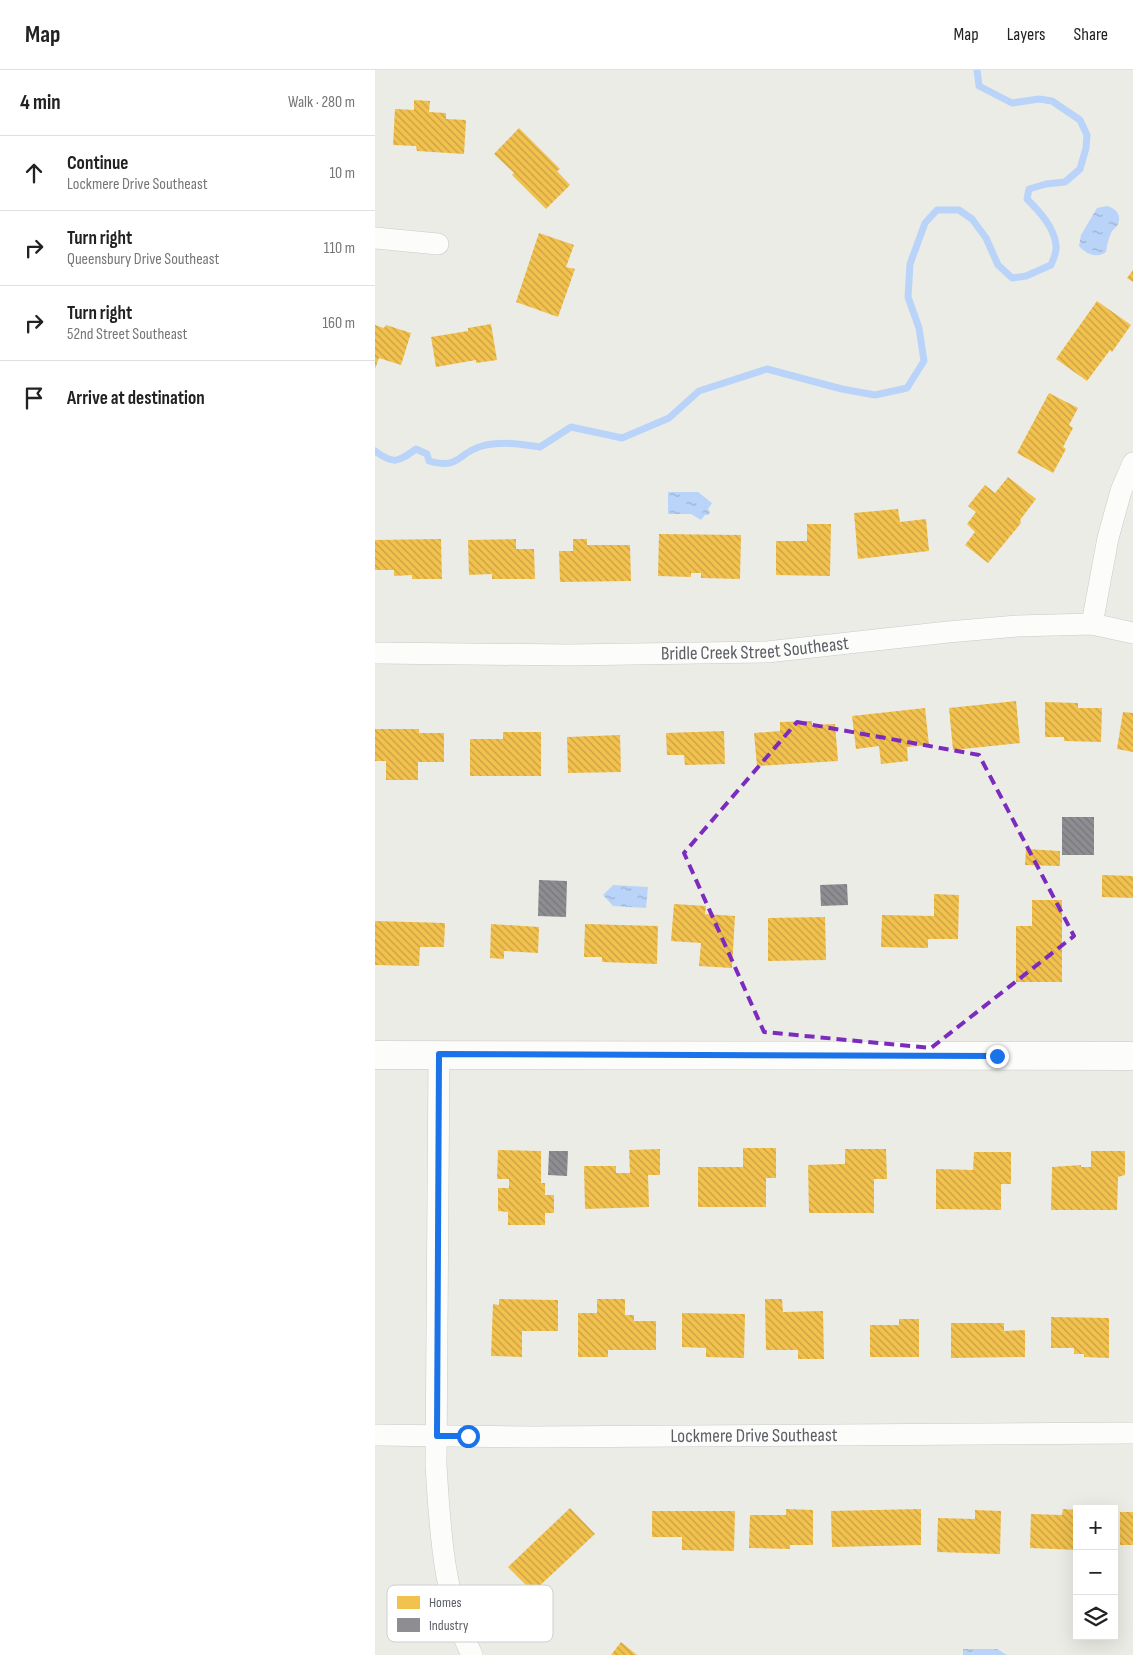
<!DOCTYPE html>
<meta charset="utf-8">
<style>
:root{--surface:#fff;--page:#f2f2f2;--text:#222;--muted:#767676;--line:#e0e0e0}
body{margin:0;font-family:"Sofia Sans Condensed",sans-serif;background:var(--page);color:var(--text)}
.controls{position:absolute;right:15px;bottom:15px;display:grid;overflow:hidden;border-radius:0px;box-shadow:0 5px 20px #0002}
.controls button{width:45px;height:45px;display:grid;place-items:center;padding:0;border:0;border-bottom:1px solid var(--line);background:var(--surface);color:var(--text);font:25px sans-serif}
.stop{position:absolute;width:15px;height:15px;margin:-11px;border:4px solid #1a73e8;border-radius:50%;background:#fff}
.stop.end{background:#1a73e8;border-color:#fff;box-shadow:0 1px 5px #0008}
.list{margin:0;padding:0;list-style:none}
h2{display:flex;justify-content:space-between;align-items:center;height:65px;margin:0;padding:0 20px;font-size:21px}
h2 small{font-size:16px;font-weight:400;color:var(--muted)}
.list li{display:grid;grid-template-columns:32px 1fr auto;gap:15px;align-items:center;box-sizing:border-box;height:75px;padding:0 20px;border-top:1px solid var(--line)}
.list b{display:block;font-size:19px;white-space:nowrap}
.list p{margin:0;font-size:16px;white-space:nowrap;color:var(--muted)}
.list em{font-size:16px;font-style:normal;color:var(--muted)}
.icon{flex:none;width:28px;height:28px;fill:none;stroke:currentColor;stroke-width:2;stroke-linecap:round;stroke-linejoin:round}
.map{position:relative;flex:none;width:758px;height:1585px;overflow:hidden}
header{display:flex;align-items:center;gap:30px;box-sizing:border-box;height:70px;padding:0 25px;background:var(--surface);border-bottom:1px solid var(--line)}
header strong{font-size:24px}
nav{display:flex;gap:28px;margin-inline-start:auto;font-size:18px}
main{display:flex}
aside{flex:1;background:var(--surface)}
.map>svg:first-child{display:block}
.water{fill:url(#water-ripples)}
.homes{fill:url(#homes-back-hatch)}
.industry{fill:url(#industry-back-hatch)}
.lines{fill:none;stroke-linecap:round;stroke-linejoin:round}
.stream{stroke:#b9d4f8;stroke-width:7}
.street-casing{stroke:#c9cac8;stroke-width:22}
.secondary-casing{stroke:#c7c8c7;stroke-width:29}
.street{stroke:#fcfcfb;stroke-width:21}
.secondary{stroke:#fcfcfb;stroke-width:28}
.route{stroke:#1a73e8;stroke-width:6}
.marked{fill:none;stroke:#7b2cbf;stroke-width:4;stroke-dasharray:10 6;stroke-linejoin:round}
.labels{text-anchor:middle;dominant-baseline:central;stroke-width:5;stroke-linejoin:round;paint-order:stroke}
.street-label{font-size:19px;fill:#5b5e65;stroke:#fff}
.key{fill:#fff;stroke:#cecfd1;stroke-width:1}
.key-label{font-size:14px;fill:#5b5e65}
</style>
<header>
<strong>Map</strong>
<nav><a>Map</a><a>Layers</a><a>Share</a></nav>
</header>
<main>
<aside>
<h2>4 min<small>Walk · 280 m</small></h2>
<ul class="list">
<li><svg class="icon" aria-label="ahead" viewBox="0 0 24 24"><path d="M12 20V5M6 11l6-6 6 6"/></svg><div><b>Continue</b><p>Lockmere Drive Southeast</p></div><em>10 m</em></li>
<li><svg class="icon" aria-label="right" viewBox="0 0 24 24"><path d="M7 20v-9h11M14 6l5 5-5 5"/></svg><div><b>Turn right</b><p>Queensbury Drive Southeast</p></div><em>110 m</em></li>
<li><svg class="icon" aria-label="right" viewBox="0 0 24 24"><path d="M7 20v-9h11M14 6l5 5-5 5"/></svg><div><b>Turn right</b><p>52nd Street Southeast</p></div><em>160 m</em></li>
<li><svg class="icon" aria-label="arrive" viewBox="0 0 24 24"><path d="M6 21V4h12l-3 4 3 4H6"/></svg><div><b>Arrive at destination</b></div></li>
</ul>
</aside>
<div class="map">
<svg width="758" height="1585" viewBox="0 0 758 1585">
<defs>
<pattern id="water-ripples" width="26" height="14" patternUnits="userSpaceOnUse" patternTransform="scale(1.25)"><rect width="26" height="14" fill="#b9d4f8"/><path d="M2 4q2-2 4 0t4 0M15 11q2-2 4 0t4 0" fill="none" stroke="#99afcc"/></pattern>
<pattern id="homes-back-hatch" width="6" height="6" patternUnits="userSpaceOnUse" patternTransform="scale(1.25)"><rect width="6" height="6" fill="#f2c14e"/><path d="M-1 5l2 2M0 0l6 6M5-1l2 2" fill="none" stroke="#c7a044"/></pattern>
<pattern id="industry-back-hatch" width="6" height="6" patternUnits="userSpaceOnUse" patternTransform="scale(1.25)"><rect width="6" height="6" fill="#8d8d92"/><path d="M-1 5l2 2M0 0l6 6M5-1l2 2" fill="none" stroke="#76767b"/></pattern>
</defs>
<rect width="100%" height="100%" fill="#ecece6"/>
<g class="water">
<path d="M732,136C740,138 747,144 743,154C742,157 738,159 736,163C733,169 732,176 731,182C722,189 711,184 704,176L706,165L722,138Z"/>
<polygon points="293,422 323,422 337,433 333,439 335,442 333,445 330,445 326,450 316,444 293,444"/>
<polygon points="238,815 273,817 271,838 238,836 228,825"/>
<polygon points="588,1579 622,1579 632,1585 588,1585"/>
</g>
<g class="homes">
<polygon points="39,30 55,31 54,42 71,43 71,49 91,50 89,84 42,81 41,76 18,75 20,39 39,40"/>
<polygon points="144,58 185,99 182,101 195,115 171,139 137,105 139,103 119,84"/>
<polygon points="164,163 199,175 191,197 200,199 183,247 141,232"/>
<polygon points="758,200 758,212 752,208"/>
<polygon points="722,231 756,255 737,282 735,280 712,311 681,289"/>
<polygon points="116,254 122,290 101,293 101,290 61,297 56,267 93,261 93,258"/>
<polygon points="0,255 9,258 11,255 36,263 26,295 4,288 0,299"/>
<polygon points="674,323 703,338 694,355 698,358 688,377 691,379 678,403 642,383"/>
<polygon points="633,407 661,429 645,450 646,453 613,493 590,475 600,462 592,454 601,442 593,436 610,415 620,423"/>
<polygon points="523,439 525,452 551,449 554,481 483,489 479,443"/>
<polygon points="432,454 456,454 455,506 401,505 401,471 432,471"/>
<polygon points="284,464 366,465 365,509 326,508 326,503 316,503 316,507 283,506"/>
<polygon points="66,469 67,509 37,509 37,505 19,506 19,500 0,500 0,470"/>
<polygon points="141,469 141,479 159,479 160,509 117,509 117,504 94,505 93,470"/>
<polygon points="198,469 212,469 212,475 255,475 256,511 185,512 184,481 198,481"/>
<polygon points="641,631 645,673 578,680 574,638"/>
<polygon points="670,632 703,633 703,638 727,638 726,672 689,671 689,667 670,667"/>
<polygon points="550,638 554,675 532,677 533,691 506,694 504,676 481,679 477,646"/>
<polygon points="748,642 758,643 758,682 742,679"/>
<polygon points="437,651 437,655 460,654 463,691 382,696 379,663 405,661 405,652"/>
<polygon points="0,659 44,659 44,663 69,663 69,692 43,692 43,710 11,710 11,691 0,691"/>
<polygon points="349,661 350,694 310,695 309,685 292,685 291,663"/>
<polygon points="128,662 166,662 166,706 95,706 95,669 128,669"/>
<polygon points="245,665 246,702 193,703 192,667"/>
<polygon points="651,779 685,781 685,796 650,795"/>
<polygon points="727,805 758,806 758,828 727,827"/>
<polygon points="559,824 584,825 583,869 553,869 553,878 506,877 507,845 559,846"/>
<polygon points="657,830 687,830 687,912 641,912 641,856 657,856"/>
<polygon points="299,834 331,836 330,844 360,846 357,898 324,896 326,873 296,871"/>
<polygon points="450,847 451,890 393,891 393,848"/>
<polygon points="0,851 70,853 69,877 45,877 44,896 0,895"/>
<polygon points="116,854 164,857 163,883 129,881 129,889 115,888"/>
<polygon points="210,854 283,856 282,894 227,892 227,887 209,887"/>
<polygon points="368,1078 401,1078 401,1108 391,1108 391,1137 323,1137 323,1097 368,1097"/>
<polygon points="285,1079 285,1105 273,1105 274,1137 210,1139 209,1096 241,1096 241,1103 255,1103 254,1080"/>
<polygon points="470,1079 511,1079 512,1109 499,1109 499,1143 434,1143 433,1095 470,1094"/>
<polygon points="123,1080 166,1081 166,1113 170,1113 170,1125 179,1125 179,1143 170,1143 170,1155 133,1155 133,1142 123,1141 123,1118 134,1118 134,1109 122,1109"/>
<polygon points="716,1081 750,1081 750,1105 743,1107 742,1140 676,1140 677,1097 706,1095 706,1097 716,1097"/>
<polygon points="599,1082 636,1082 636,1114 626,1114 626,1140 561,1139 561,1099 598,1100"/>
<polygon points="124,1229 183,1230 183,1261 147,1261 147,1287 116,1286 118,1234 124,1235"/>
<polygon points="222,1229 250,1229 250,1245 259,1245 259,1251 281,1251 281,1280 233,1280 233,1287 203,1287 203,1243 222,1243"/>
<polygon points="390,1229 407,1229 408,1242 448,1241 449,1289 423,1289 423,1280 391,1280"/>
<polygon points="307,1243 370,1244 369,1288 331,1287 331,1278 307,1277"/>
<polygon points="676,1247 734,1248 734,1288 709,1287 709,1284 699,1284 699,1278 676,1278"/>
<polygon points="524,1249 544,1249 544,1287 495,1287 495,1255 524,1255"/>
<polygon points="576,1253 629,1253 629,1261 650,1260 650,1287 576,1288"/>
<polygon points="195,1438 220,1464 158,1522 133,1497"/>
<polygon points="411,1439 438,1440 438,1475 415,1475 415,1479 374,1478 375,1445 411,1445"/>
<polygon points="546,1439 546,1475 457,1477 456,1441"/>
<polygon points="688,1439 702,1440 702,1480 655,1478 656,1444 687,1445"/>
<polygon points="600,1440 626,1441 625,1484 562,1482 563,1448 600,1449"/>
<polygon points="277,1441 360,1441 359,1481 307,1480 307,1467 277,1467"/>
<rect x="745" y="1442" width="13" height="33"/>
<polygon points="246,1572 262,1585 236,1585"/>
</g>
<g class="industry">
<rect x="687" y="747" width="32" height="38"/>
<polygon points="164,810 192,811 191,847 163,846"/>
<polygon points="472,814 473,835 446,836 445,815"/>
<polygon points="174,1081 193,1081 192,1106 173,1105"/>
</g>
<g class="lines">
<path class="stream" d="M0,381C19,395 23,392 41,379L52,384L54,391C85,400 82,383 107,376C126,371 147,374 165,377L196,357L247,368L294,348L324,321L392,299L467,319L500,325L532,318L549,291L544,258L533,227L535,194L550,153L562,140H584L597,149L611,168L623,195L637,208L651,206L676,195C678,190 682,182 681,176C680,158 664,141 652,129L654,119L671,114L690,112L705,99L711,78L712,65L705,50L677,31L664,29L637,33L604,16L602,0"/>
<defs>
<g id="street">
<polyline points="0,168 63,174"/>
<polyline points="717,554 733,468 746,421 758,393"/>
<path id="s1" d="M0,583L194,585L392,582L573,562L642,556L717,554L758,563"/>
<path d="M64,985L61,1395C65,1459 68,1526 97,1585"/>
<path id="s2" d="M0,1365L157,1367L758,1363"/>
</g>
<polyline id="secondary" points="0,985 758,986"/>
</defs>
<use href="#street" class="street-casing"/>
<use href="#secondary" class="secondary-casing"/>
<use href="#street" class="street"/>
<use href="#secondary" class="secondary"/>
</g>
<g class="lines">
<polyline class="route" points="93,1366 62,1366 64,984 622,986"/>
</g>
<path class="marked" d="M422,652L604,685L699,866L556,978L389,962L309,783Z"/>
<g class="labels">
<g class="street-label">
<text stroke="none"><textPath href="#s1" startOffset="380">Bridle Creek Street Southeast</textPath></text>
<text stroke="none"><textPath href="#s2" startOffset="379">Lockmere Drive Southeast</textPath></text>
</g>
</g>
<rect x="12" y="1515" width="166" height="57" rx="8" class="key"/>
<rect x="22" y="1526" width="23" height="13" fill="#f2c14e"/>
<rect x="22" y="1548" width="23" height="14" fill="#8d8d92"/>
<g class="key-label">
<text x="54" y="1537">Homes</text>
<text x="54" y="1560">Industry</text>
</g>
</svg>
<div class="controls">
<button>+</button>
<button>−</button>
<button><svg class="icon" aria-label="layers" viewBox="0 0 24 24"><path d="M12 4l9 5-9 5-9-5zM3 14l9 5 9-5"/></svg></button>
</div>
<div class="stop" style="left:93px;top:1366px"></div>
<div class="stop end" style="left:622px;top:986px"></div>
</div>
</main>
